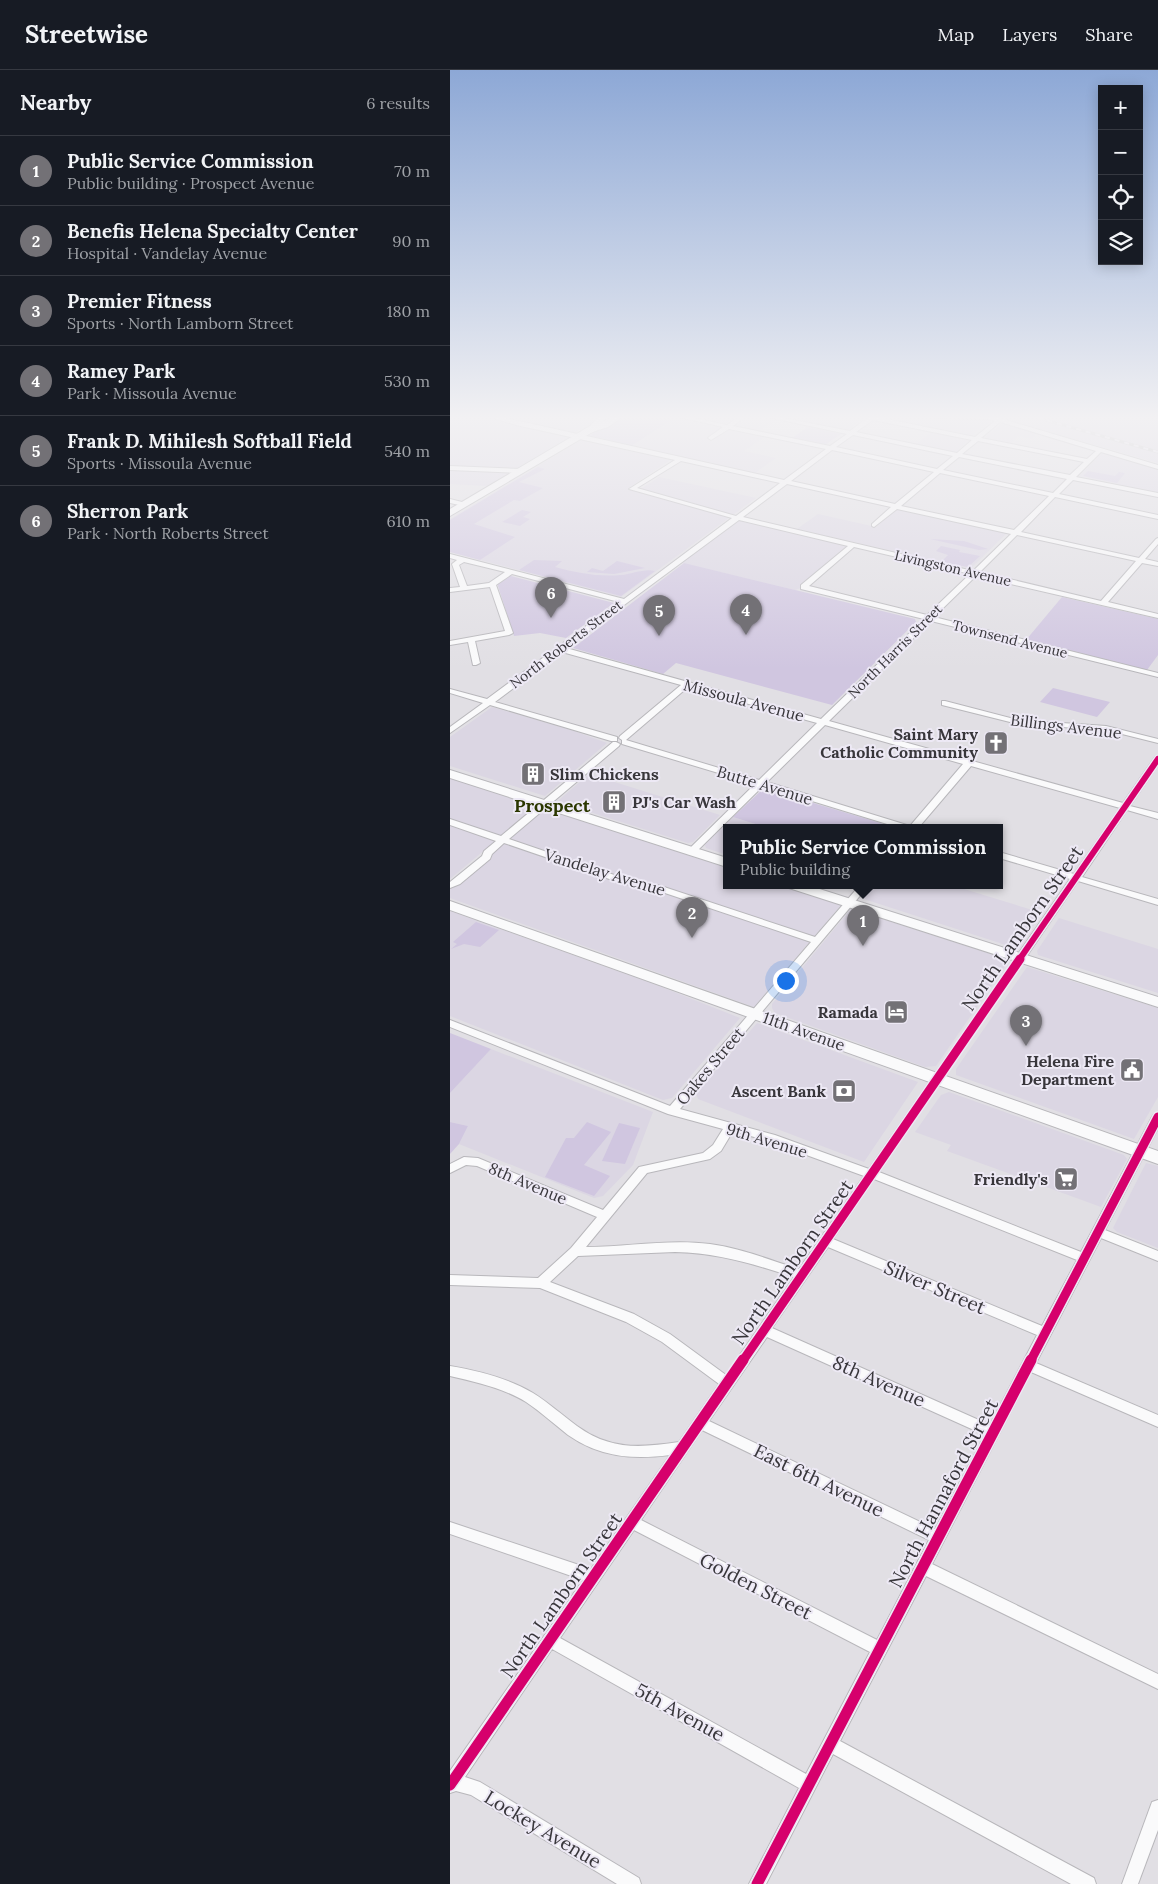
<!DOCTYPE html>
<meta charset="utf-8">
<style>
:root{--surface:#171b24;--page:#20242c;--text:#f1f3f6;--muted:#9ea1a6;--line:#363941;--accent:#737176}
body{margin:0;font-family:Lora,serif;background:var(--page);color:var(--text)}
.controls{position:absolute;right:15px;top:15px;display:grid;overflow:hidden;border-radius:0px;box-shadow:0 2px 12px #0003}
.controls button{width:45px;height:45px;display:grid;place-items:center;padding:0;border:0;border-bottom:1px solid var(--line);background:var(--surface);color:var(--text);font:25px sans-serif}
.you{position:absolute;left:335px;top:910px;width:18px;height:18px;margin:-12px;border:4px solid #fff;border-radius:50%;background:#1a73e8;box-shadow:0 0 0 8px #1a73e833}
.badge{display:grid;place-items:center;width:32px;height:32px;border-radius:50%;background:var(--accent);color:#fff;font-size:16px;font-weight:700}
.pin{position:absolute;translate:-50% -41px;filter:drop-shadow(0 1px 2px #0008)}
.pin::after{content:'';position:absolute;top:26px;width:18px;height:15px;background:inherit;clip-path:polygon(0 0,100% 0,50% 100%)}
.popup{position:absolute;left:273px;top:754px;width:280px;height:65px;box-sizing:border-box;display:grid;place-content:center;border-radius:0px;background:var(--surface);filter:drop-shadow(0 1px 4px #0005);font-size:16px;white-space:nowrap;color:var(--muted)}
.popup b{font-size:19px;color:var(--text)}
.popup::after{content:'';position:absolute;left:50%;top:100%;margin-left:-10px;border:10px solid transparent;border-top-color:var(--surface)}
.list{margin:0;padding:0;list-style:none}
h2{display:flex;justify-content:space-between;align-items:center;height:65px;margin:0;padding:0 20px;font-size:21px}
h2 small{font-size:16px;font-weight:400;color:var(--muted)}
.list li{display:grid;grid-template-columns:32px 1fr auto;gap:15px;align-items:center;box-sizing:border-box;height:70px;padding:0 20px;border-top:1px solid var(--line)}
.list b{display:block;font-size:19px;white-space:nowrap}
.list p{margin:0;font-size:16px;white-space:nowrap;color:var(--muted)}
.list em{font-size:16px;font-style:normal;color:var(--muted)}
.icon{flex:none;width:28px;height:28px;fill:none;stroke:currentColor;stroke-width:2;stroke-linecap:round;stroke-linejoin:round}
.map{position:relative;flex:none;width:708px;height:1814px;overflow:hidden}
header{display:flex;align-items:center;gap:30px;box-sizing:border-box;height:70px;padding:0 25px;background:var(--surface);border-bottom:1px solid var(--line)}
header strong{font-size:24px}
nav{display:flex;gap:28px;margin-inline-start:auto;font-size:18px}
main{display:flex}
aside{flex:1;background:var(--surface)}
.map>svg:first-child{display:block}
.built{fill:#dbd6e3}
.green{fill:#d0c6e0}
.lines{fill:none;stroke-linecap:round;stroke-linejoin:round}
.minor-casing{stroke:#b8b7bb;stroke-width:2}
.major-casing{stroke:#b8b7bb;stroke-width:2}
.highway-casing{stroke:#b8b7bb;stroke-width:2}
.minor{fill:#fafafb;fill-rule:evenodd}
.major{fill:#fafafb;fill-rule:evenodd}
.highway{fill:#fafafb;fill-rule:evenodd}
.rail-casing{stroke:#bebebf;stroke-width:3}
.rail{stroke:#ede9f5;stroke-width:2;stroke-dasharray:5;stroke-linecap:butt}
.cycleway-far2-casing{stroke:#ede9f5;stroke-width:9}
.cycleway-far1-casing{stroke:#ede9f5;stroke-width:12}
.cycleway-casing{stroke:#ede9f5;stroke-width:14}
.cycleway-far2{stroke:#d6006c;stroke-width:6}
.cycleway-far1{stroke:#d6006c;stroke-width:9}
.cycleway{stroke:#d6006c;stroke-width:11}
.labels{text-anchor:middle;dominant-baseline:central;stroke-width:4;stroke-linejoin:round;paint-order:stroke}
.far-street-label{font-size:14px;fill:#38363b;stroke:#ede9f5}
.street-label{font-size:16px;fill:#38363b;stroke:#ede9f5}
.poi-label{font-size:16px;font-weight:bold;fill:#38363b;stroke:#ede9f5;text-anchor:end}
.neighbourhood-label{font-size:18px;font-weight:bold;fill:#2b3700;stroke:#ede9f5}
.near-street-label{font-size:19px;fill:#38363b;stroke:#ede9f5}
</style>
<header>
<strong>Streetwise</strong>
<nav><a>Map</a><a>Layers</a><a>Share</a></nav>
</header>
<main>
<aside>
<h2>Nearby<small>6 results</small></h2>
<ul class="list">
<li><span class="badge">1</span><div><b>Public Service Commission</b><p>Public building · Prospect Avenue</p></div><em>70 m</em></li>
<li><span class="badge">2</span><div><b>Benefis Helena Specialty Center</b><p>Hospital · Vandelay Avenue</p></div><em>90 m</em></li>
<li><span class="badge">3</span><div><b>Premier Fitness</b><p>Sports · North Lamborn Street</p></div><em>180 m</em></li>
<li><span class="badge">4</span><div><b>Ramey Park</b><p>Park · Missoula Avenue</p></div><em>530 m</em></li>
<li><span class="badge">5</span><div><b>Frank D. Mihilesh Softball Field</b><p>Sports · Missoula Avenue</p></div><em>540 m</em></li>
<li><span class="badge">6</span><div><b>Sherron Park</b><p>Park · North Roberts Street</p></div><em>610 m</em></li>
</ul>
</aside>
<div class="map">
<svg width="708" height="1814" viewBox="0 0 708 1814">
<rect width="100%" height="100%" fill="#e1dfe4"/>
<g class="built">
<polygon points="0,345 30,345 118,368 68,398 0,397"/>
<polygon points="81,345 148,345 144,352 124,363 76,353"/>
<polygon points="230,345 289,345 275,354"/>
<polygon points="302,345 303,345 326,350 309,361 285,356"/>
<polygon points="322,345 406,347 415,348 396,361"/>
<polygon points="541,345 708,345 708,393 680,385"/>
<polygon points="445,347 536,349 540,351 522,365 442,349"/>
<polygon points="225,348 314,367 294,381 326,388 305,403 181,376"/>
<polygon points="553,353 555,353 588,363 581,369 568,366 561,373 535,367"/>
<polygon points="482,362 517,368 519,370 505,383 465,375"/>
<polygon points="131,370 220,390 180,417 191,419 209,407 306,428 171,527 0,482 0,449"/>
<polygon points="653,382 708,399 708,423 629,406"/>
<polygon points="0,400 60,402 37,416 0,414"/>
<polygon points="447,439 557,463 520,499 347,459 368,444 426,457"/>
<polygon points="288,448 403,475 354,517 345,520 228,492"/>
<polygon points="42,637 124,661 157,673 95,726 0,696 0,667"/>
<polygon points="139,704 270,745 243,772 238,773 111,733 109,730"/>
<polygon points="0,708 86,737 0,809"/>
<polygon points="95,739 277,798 277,815 329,815 391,835 304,937 0,828 0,819"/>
<polygon points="283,747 315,757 277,757 277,785 256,778 255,775"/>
<polygon points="423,815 501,815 592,843 570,875 562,877 414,829 414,825"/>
<polygon points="401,839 556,889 558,892 486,996 475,997 325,943 322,938 322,934"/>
<polygon points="0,841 209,916 290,948 222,1028 213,1030 0,946"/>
<polygon points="609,848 708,879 708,923 588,885 587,881"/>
<polygon points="577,897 708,938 708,1027 684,1069 506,1005 506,999"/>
<polygon points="307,953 468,1012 414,1092 248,1029 246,1023"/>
<polygon points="41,979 203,1042 183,1095 153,1126 144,1128 9,1074 18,1056 0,1052 0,1023"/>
<polygon points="499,1022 674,1085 677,1089 651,1137 497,1081 501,1075 465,1062 491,1025"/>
<polygon points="696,1093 708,1096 708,1178 667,1162 663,1158"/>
</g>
<g class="green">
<polygon points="174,345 208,345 225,348 181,376 137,367"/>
<polygon points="358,357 391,364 375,375 342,368"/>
<polygon points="88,397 95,399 69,412 93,418 70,431 64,430 24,454 65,467 30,490 0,482 0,450"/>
<polygon points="638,401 665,406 669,402 675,403 667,413 633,406"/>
<polygon points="72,440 81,442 73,447 80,449 70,456 52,452"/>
<polygon points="480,469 514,471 538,479 529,480"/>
<polygon points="491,476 510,480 509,482 530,486 518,497 491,492 498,485 486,481"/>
<path d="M84,490L112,491L105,497C127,503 148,507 171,505C182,504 195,498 205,501L171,526L69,500Z"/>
<polygon points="167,491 195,498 164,504 137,502 142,498 153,501"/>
<polygon points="234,493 465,549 466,552 382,635 226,593 213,604 123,578"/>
<polygon points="58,506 61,506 164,533 116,568 90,563 64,566 47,513"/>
<polygon points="612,527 708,549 708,585 697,600 576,570"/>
<polygon points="603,618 660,632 647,647 590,632"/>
<polygon points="313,719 316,719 444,757 315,757 283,747"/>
<polygon points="26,852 49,860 30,877 14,874 1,879 7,874 3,872"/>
<polygon points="0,963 41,979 0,1023"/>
<polygon points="0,1052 18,1056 9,1074 0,1084"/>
<polygon points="137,1052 161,1062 134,1095 160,1106 144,1126 95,1107 116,1068 124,1068"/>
<polygon points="169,1053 190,1058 175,1094 152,1091"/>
</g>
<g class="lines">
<defs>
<g id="minor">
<path d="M34,345H42L334,410L376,379L279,359L261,370L258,368L259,367L273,357L220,345H230L277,355L292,345H298L283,356L380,376L397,364L308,345H318L400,361C409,355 418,345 429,345L427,347L525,367L545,351L539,349L449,347L446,345H539L708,395V399L651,382L626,407L708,423V427L623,410L609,424L708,445V449L605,427L571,462L689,488L706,469L708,468V474L695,489L708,492V496L692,493L658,532L708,544V548L526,506L484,547L708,603V607L481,551L379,651L673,733L705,687L708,686V695L680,736L708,743V749L677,740L632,807L708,829V835L628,811L429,1102L631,1182L702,1047L704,1044L708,1043V1058L655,1160L708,1181V1191L651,1168L586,1293L708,1345V1357L581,1302L482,1494L708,1604V1619L476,1506L390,1671L644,1808L646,1814H621L383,1684L316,1814H299L349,1718L102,1579L15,1707L30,1712L189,1808L191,1814H167L21,1725L6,1721L0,1723V1701L133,1510L0,1464V1452L141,1499L220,1385C182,1390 149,1387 118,1365C104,1354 91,1342 76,1332C53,1318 26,1312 0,1306V1296C29,1301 58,1308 83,1323C99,1333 112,1345 127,1356C160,1380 189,1378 229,1372L269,1314L212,1272L176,1252L90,1218L0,1215V1205L88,1208L121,1178L147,1147L27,1096L16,1095L0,1103V1094L14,1087L28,1088L153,1140L189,1097L253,1083L263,1075L273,1059L218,1044L0,957V950L220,1036L361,872L206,820L171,813L54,773L42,784L40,789L10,814L0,818V812L32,786L34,781L46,771L0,755V749L51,766L163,672H166L170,674L169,676L59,769L176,809L211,816L365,867L410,815H419L230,1039L325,1065L419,1099L620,809L549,788V782L624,804L670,738L521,696L469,757H447L313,716L244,784L241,785L236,782L238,780L305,714L172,674V670L169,668L170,666L231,615L112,582L45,632L167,667V671H161L40,635L0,663V657L33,633L0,623V619L37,629L169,532L62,504L46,515L63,563L59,565L25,571L30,593L26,595H23L18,572L0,575V571L55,561L40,517L0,522V518L10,517L2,494L7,490L0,488V484L174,529L282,448L179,419L225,390L66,355ZM423,350L522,370L507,383L406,362ZM550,352L646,381L637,389L531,368ZM403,365L503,386L487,399L386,377ZM528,371L634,392L620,405L512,384ZM382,380L484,402L445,434L341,411ZM509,387L617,409L603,423L493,400ZM231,391L330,413L286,446L187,418ZM490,403L599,426L564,460L451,436ZM337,414L441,437L422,454V456L424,457L447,439L561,464L523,501L293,447ZM289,450L398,476L351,515V519L474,549L371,649L116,578ZM567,465L686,491L651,531L530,502ZM404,477L520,504L477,545L359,516ZM14,492L55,502L39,513L17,516L9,495ZM238,617L367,653L309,710L176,670ZM375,655L513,694L460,756L317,712ZM283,1061L318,1071L414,1106L349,1199C320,1190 290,1178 260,1174C218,1169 177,1177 136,1177L197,1103L260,1089L271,1081ZM424,1109L627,1190L592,1256L383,1169ZM378,1177L587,1265L540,1355L322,1258ZM225,1182C269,1183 303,1194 344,1207L276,1305L220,1264L184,1244L100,1212L128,1186ZM317,1267L535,1365L485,1459L259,1351ZM252,1360L479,1470L427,1570L191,1450ZM184,1460L420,1582L356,1704L110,1568Z"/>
<polygon points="0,396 71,399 74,401 71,403 0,400"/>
<polygon points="0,429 16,433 17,434 14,436 0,433"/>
<polygon points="492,631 495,631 568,650 656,656 708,669 708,673 656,660 568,654 492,635"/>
<polygon points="708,1730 708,1760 688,1814 672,1814 702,1732"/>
</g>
<polygon id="major" points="166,345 175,345 158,357 136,364 132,362"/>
<g id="highway">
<polygon points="150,345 158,345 146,360 0,446 0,439 140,356"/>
<polygon points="0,700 277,788 277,797 0,708"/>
<polygon points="337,815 357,815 708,927 708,937 339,818"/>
<polygon points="0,831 708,1081 708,1094 0,840"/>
</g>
</defs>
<use href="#minor" class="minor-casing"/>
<use href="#major" class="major-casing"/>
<use href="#highway" class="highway-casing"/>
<use href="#minor" class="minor"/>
<use href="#major" class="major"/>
<use href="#highway" class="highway"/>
<defs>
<polyline id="rail" points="578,345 708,382"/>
</defs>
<use href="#rail" class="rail-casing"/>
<use href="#rail" class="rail"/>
<defs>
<polyline id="cycleway-far2" points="569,890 708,689"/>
<g id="cycleway-far1">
<polyline points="292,1292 570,889"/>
<polyline points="580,1292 708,1047"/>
</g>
<g id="cycleway">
<polyline points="0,1715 293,1290"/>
<polyline points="307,1814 581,1290"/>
</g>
</defs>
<use href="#cycleway-far2" class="cycleway-far2-casing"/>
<use href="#cycleway-far1" class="cycleway-far1-casing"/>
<use href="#cycleway" class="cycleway-casing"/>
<use href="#cycleway-far2" class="cycleway-far2"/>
<use href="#cycleway-far1" class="cycleway-far1"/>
<use href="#cycleway" class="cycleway"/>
</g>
<linearGradient id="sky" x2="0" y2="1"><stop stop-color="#8da8d6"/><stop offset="0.58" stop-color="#f2f1f3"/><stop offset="1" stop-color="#f2f1f3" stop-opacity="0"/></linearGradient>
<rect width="708" height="599" fill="url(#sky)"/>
<defs>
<symbol id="church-square" viewBox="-11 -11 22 22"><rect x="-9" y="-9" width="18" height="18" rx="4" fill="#737176" stroke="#ede9f5"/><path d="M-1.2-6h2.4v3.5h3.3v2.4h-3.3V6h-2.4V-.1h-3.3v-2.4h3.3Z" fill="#fff"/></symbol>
<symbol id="building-square" viewBox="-11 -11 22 22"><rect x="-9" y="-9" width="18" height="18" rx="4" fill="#737176" stroke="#ede9f5"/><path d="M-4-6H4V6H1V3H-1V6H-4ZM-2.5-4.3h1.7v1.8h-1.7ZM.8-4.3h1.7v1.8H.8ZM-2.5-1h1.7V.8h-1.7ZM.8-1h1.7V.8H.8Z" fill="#fff"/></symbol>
<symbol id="hotel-square" viewBox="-11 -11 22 22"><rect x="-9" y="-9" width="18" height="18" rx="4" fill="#737176" stroke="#ede9f5"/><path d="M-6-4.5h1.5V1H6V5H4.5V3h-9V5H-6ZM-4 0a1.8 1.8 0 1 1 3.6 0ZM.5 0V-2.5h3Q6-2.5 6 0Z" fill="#fff"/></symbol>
<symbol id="civic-square" viewBox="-11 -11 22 22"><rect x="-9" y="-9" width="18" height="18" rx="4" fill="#737176" stroke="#ede9f5"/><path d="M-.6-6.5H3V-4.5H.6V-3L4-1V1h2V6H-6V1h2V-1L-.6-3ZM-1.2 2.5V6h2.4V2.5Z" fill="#fff"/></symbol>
<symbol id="bank-square" viewBox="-11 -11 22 22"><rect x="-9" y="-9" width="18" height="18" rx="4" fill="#737176" stroke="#ede9f5"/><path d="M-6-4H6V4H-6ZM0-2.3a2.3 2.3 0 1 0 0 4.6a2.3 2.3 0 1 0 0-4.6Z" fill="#fff"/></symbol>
<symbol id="supermarket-square" viewBox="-11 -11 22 22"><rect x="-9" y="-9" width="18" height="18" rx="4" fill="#737176" stroke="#ede9f5"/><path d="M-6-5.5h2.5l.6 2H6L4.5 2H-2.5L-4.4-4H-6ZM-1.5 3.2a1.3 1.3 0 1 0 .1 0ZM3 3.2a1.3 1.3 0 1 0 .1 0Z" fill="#fff"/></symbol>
</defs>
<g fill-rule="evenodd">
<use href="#church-square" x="532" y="659" width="28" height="28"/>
<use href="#building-square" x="69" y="690" width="28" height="28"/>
<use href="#building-square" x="150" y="718" width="28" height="28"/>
<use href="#hotel-square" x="432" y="928" width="28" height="28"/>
<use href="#civic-square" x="668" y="986" width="28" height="28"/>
<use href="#bank-square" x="380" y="1007" width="28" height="28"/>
<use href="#supermarket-square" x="602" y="1095" width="28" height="28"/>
</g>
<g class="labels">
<g class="far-street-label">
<text transform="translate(503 498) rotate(13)">Livingston Avenue</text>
<text transform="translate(560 569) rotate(14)">Townsend Avenue</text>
<text transform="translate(116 574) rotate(-37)">North Roberts Street</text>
<text transform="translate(445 581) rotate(-45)">North Harris Street</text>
</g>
<g class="street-label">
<text transform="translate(294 630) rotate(15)">Missoula Avenue</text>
<text transform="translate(616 656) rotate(7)">Billings Avenue</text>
<text transform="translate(315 715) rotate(17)">Butte Avenue</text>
<text transform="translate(155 802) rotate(17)">Vandelay Avenue</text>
<text transform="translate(354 961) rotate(20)">11th Avenue</text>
<text transform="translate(260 996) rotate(-50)">Oakes Street</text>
<text transform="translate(317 1070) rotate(17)">9th Avenue</text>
<text transform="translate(78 1113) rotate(23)">8th Avenue</text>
</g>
<g class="poi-label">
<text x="528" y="664">Saint Mary<tspan x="528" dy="18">Catholic Community</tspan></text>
<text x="100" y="704" text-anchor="start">Slim Chickens</text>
<text x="182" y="732" text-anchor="start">PJ's Car Wash</text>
<text x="428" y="942">Ramada</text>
<text x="664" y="991">Helena Fire<tspan x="664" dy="18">Department</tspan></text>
<text x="376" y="1021">Ascent Bank</text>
<text x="598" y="1109">Friendly's</text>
</g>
<g class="neighbourhood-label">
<text x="102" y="735">Prospect</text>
</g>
<g class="near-street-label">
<text transform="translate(572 858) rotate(-55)">North Lamborn Street</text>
<text transform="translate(342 1192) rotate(-55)">North Lamborn Street</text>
<text transform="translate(485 1217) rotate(23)">Silver Street</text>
<text transform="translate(429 1311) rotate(24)">8th Avenue</text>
<text transform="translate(369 1410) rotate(26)">East 6th Avenue</text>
<text transform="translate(493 1423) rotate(-62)">North Hannaford Street</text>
<text transform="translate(306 1516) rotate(27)">Golden Street</text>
<text transform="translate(111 1525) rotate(-55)">North Lamborn Street</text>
<text transform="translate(230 1642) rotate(29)">5th Avenue</text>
<text transform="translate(93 1759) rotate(31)">Lockey Avenue</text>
</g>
</g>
</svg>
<div class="controls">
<button>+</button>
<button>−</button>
<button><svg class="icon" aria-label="locate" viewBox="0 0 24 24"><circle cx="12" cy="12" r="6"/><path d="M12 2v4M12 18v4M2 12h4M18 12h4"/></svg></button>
<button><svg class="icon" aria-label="layers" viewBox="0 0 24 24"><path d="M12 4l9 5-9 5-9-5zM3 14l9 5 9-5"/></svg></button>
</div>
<div class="you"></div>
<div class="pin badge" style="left:413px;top:876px">1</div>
<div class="popup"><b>Public Service Commission</b>Public building</div>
<div class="pin badge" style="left:242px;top:868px">2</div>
<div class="pin badge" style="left:576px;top:976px">3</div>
<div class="pin badge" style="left:296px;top:565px">4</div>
<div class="pin badge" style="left:209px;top:566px">5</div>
<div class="pin badge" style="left:101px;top:548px">6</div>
</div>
</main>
